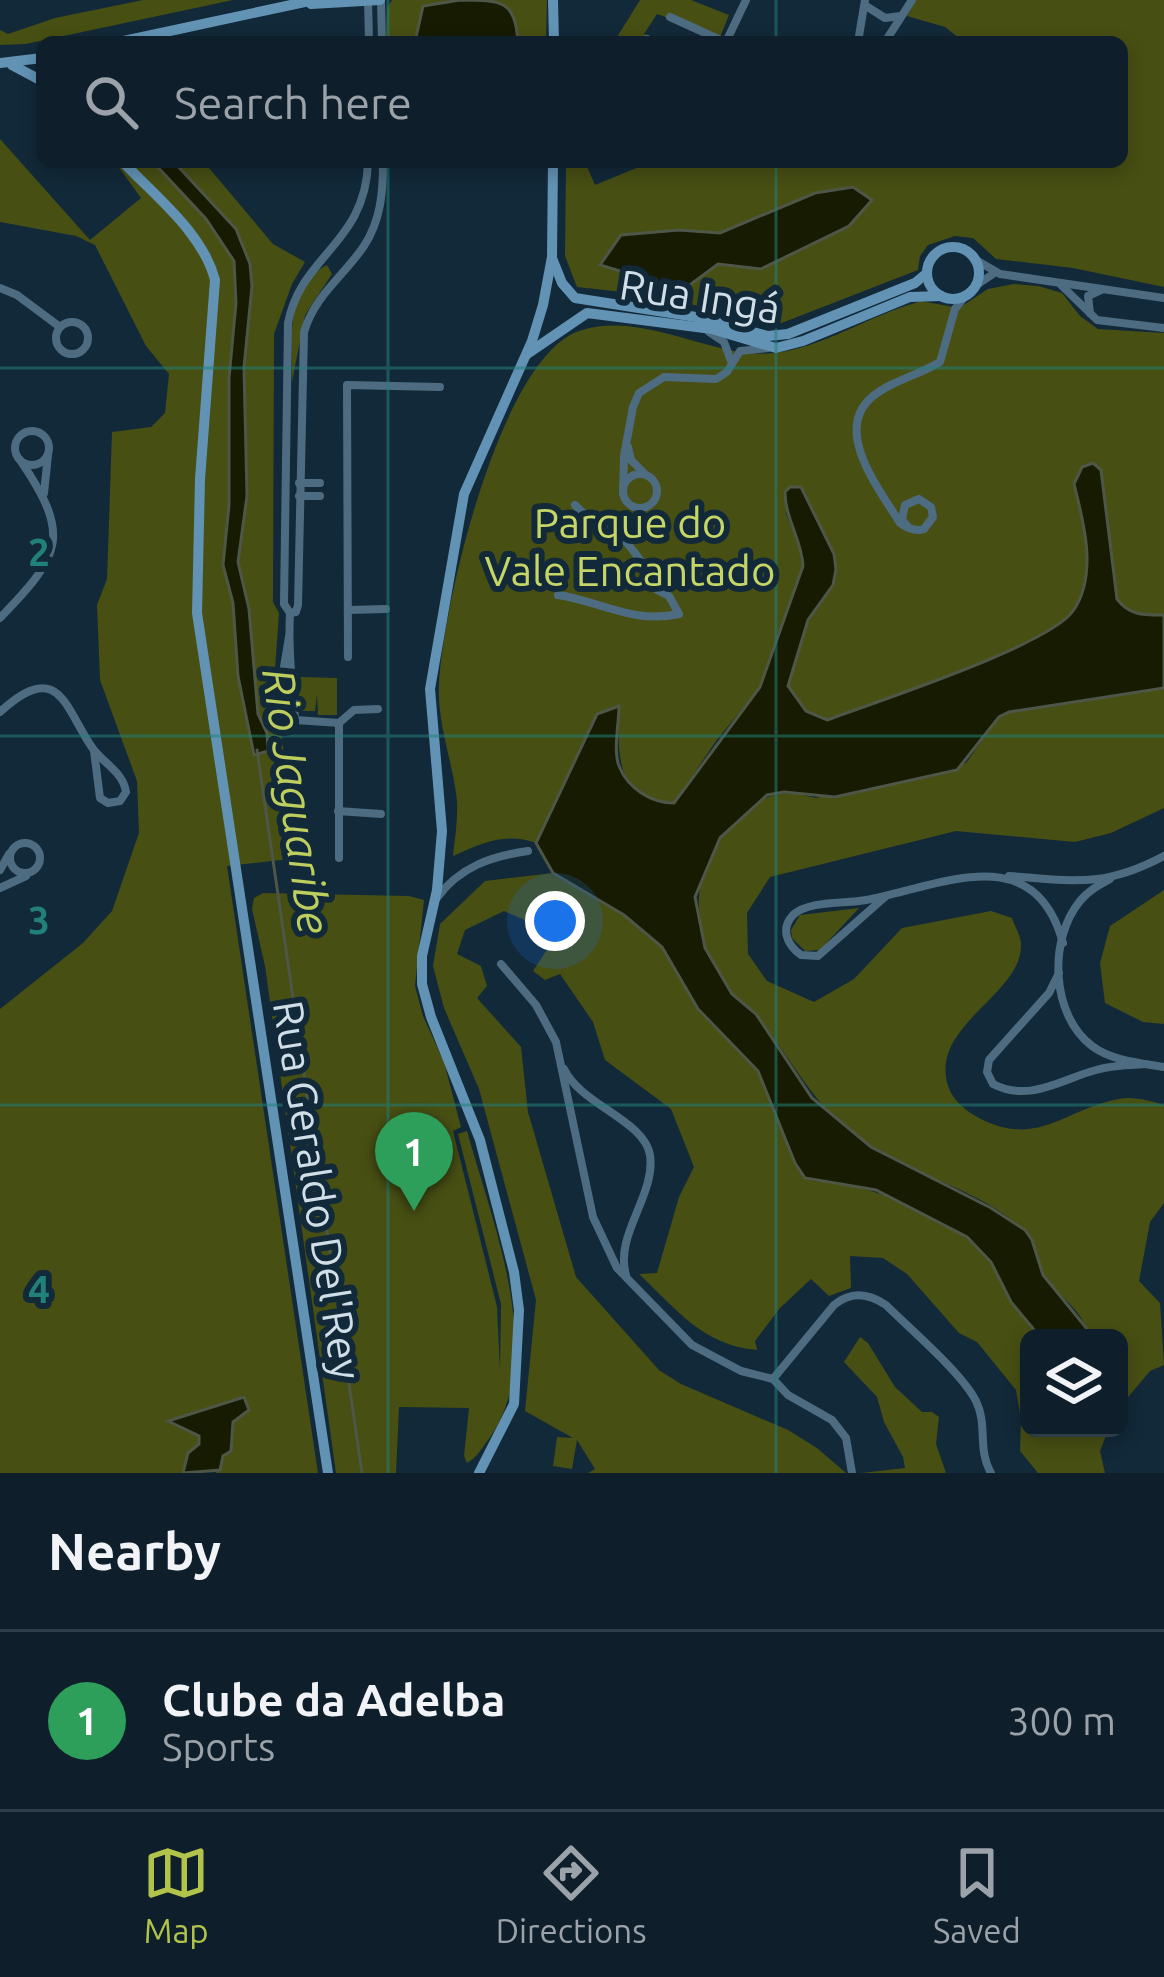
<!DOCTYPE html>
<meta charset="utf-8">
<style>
:root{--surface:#0e1f2b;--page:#1c2c37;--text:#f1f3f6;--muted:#9ba2a9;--line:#2e3d47;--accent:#b2c34c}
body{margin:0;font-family:Ubuntu,sans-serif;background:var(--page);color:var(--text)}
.controls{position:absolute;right:36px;bottom:36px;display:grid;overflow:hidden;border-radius:18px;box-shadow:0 6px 18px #0003}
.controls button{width:108px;height:108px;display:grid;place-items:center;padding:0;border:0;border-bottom:3px solid var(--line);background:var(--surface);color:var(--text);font:60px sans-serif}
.you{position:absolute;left:555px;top:921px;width:42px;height:42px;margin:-30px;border:9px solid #fff;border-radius:50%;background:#1a73e8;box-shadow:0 0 0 18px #1a73e833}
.badge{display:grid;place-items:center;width:78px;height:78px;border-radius:50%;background:var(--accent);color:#fff;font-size:39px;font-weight:700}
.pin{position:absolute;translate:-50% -99px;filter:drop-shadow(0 3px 6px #0008)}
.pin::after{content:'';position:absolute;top:63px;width:42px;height:36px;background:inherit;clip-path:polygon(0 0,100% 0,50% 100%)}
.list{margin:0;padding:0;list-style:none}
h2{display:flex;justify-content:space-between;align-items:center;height:156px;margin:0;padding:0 48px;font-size:51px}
h2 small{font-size:39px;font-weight:400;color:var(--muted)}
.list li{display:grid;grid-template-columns:78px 1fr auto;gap:36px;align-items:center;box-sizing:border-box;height:180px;padding:0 48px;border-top:3px solid var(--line)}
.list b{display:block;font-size:45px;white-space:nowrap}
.list p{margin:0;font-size:39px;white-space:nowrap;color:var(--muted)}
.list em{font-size:39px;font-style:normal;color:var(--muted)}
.icon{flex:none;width:66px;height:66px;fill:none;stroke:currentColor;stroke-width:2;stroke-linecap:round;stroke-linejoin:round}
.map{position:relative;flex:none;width:1164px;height:1473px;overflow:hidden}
.search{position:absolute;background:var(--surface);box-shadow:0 6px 18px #0003;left:36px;right:36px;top:36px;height:132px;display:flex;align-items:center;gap:30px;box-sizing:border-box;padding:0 42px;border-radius:18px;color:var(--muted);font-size:45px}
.sheet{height:336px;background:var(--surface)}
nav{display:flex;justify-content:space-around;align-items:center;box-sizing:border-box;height:168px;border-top:3px solid var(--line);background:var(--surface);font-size:33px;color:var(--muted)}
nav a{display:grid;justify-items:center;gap:6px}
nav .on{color:var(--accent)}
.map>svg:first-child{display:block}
.green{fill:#474f13;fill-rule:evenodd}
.water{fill:#171b02;stroke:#4e5647;stroke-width:3}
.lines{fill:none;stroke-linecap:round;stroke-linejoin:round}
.stream{stroke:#4e5647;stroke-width:3}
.street{stroke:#4e6c81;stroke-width:8}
.secondary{stroke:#6293b5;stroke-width:10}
.grid{fill:none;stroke:#22807a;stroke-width:3;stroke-opacity:0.55}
.labels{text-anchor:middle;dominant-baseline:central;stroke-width:12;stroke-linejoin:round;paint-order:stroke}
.street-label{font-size:42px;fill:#d0dee8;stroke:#122939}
.park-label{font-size:42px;fill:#c5d566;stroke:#122939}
.water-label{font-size:45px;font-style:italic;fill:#bece5e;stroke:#122939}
.grid-label{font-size:39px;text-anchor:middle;font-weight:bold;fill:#22807a;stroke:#122939;stroke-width:12;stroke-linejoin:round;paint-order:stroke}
</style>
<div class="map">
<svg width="1164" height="1473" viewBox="0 0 1164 1473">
<rect width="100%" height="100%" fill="#122939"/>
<g class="green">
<polygon points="143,0 233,0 26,44 0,45 0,30 8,34 55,18"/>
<polygon points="392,0 547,0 546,42 386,42 387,8"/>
<polygon points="640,0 691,0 729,15 720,37 657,14 644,34 665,42 614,42"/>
<path d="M916,0H1164V287L1073,268L996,259L973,238L955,236L928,245L920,256L918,270L779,324L650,295L577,287L565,256L566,162H585L595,185L651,162L679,168L704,162H1122V42H964L945,27L907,16ZM815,193L761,269L719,264L683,290L600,264L679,230L720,233Z"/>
<polygon points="0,139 90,240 141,198 115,162 204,162 273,244 305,262 292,284 274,334 273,602 279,613 274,683 299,858 227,866 318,1473 216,1473 223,1456 231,1450 231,1401 209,1410 192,1430 199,1435 199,1444 188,1454 183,1473 0,1473 0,1009 83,943 112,911 139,833 137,781 100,680 97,605 107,579 112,432 151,427 165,413 169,374 146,346 95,245 76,236 0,222"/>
<path d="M327,265L332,274L305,315L292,382C293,343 283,287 327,265Z"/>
<path d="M1014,284L1038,286L1062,293L1080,316L1098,329L1164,333V615C1143,615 1130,616 1117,599L1101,471L1092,464L1082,467L1074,484C1084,523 1098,574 1073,611C1048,646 875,702 827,721L806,711L788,686L808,620L833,585L785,511L802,553L803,566L760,687L716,741L674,803C614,803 618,751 619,707L596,714L536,843C506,832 482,843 453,856C455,838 458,819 457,801C453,762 437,724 439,685C442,608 500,358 579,331C634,312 694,347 748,353C804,360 860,319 912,304L921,301L959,308L988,289Z"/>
<polygon points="299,677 337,678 337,715 318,715 317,695 315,711 299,711"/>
<path d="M1164,688V808L1111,833L1075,842L956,831L770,877L747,913L748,954L767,981L814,1002L854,979L902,928L991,911L1012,918C1014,925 1021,936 1021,944C1023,995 929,1025 948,1086C953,1101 966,1111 979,1118C1038,1149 1066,1108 1119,1099C1132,1096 1151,1101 1164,1105V1203L1150,1222L1139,1281L1160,1303L1164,1365L1150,1371L1119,1408V1338H1088C1087,1314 1061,1298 1047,1280C1036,1266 1039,1243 1025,1231C984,1192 920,1177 872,1148C818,1114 797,1067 759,1018C752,1009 740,1003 732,994C693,947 684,875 729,828C760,797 772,787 816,798L966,763L999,717L1009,712Z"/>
<path d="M553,873L624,915L662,947L698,1009L758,1071L795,1163L813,1181C867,1182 955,1217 989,1260C999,1272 1002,1289 1011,1302C1019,1315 1032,1326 1041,1338H1029V1428H1109L1100,1451L1105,1473H1038L1020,1451L1021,1419L1016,1390L977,1342L959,1333L907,1274L883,1258L850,1256L851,1288L829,1296L811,1279L780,1308L755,1341L757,1350C704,1346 676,1309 639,1274L657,1273L679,1197L694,1167L671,1109L605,1060L593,1022L560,974L545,980L533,971L548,948L538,926L504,911L465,930L457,954L481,966L487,986L477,998L521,1047L528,1112L576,1277L659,1370L681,1384L788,1430L817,1448L846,1473H588L595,1469L577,1440L572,1469L553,1466L557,1437L573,1438L525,1411L536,1300L479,1089L444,1008L433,966L440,924L485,881Z"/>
<polygon points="1164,890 1164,1024 1143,1022 1105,1003 1100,963 1110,926"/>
<path d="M263,893L409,896L424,900L415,986L423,1016L444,1062L461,1127L453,1131L497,1307L500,1371L501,1304L458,1134L467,1131C491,1219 547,1353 491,1436C483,1446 478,1457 467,1463L464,1456L469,1408L399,1407L396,1473H336L265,966L252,909L254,898Z"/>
<polygon points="859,908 820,950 805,951 792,938 791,930 800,915"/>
<polygon points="860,1337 868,1343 895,1387 922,1412 932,1412 939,1417 936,1444 946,1473 861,1473 905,1468 903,1457 884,1422 877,1397 844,1362"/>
</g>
<g class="water">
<path d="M460,0C502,0 515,0 518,42H415L423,6Z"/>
<polygon points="153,162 174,162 236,229 250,264 252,286 244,367 247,496 238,562 249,609 258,714 267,733 268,751 254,755 238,676 233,603 223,565 229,505 229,378 236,303 234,261 206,219"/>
<polygon points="853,187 872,200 849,226 761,269 718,264 683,290 600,265 621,235 679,230 720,233 815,193"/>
<path d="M1093,463L1101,470L1117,599C1130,616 1144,615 1164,615V688L1009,712L999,717L957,770L835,797L784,792L767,795L720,838L695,897L705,948L732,994L756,1014L812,1098L871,1147L991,1208L1025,1230L1032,1240L1043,1275L1088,1330V1338H1041L1011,1302L991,1262L967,1237L876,1190L805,1178L795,1163L758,1071L698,1009L662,947L624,915L553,873L536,843L597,714L619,706C619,723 613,751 619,766C628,789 652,803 674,803L760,687L803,566C802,540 785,519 785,492L790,487H801L834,554L836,569L833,585L808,620L788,686L806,711L827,720C875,702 1048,646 1073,611C1098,575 1084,523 1074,484L1082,467Z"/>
<polygon points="244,1397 249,1410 233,1422 231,1451 223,1456 220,1470 183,1473 188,1453 199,1444 199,1436 168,1421"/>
</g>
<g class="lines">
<polyline class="stream" points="257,750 362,1473"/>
<g class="street">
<polyline points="368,0 369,42"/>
<polyline points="381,0 382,42"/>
<polyline points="866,6 885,18 901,16"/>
<polyline points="670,17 725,42"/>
<polyline points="647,39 654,42"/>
<polyline points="726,42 746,0"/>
<polyline points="858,42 865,0"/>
<polyline points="885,42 912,0"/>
<path d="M368,162C366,243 301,255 288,323L284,604L290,613L296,612L298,605L304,332C315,295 343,277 364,246C381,220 383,192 383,162"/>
<polyline points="673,162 694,162"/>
<polyline points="976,260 1000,274 1164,298"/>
<polyline points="1061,285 1097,320 1164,328"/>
<polyline points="975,286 993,274"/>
<polyline points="0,288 17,295 60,327"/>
<polyline points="1090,313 1088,296 1101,290"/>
<circle cx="72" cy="338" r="16"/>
<polyline points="709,332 724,342 731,361"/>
<circle cx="32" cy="448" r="17"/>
<polyline points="628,447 631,460 644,473"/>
<circle cx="640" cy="491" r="17"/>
<polyline points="299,483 320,483"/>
<polyline points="44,493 48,455"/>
<polyline points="623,493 624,456 633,407 639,393 664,377 716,379 727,372 740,351 768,348"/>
<polyline points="299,496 320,496"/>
<path d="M909,528L902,520L905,505L919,499L931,507L933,517L924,529C915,532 907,528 900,523C880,490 832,431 872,397C891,381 919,375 940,362L955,309L966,295"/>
<path d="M558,595C603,602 633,624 679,614L669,596L657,590C650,572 625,535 608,527C594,520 587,518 575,505"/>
<polyline points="348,610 386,609"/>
<path d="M290,613C288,649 292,683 295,718"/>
<path d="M0,618C61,555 72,536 20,460"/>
<polyline points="289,637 280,691 296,720 339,723 354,710 378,709"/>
<polyline points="348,657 347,385 440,387"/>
<path d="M0,712C58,659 64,705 91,746C102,763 123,771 126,792L120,801L108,803L100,798L94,751"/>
<polyline points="338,811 381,814"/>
<circle cx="25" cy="858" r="15"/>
<polyline points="339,858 339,723"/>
<polyline points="0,870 9,854"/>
<path d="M1009,876C1073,881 1104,888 1164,856"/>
<path d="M1110,879C1099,885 1088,891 1080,901C1048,940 1051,1015 1092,1046C1112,1061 1140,1063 1164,1067"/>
<polyline points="0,888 26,876"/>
<path d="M886,896L818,956L801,955C787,945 780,929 793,915C809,900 846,904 866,900C940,886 1034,837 1063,943"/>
<path d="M437,898C459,867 492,856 528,851"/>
<polyline points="501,964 536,1005 556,1042 593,1217 617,1268 692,1345 741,1371 773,1379 788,1395 832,1420 846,1438 852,1473"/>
<path d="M1059,973L1049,993L989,1060L987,1072L993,1084C1029,1103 1062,1079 1096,1070C1112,1065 1129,1065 1146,1064"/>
<path d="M564,1069C581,1105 644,1120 650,1155C656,1195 614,1235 626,1275"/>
<path d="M773,1379L834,1305C851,1291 868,1293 886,1305C910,1329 962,1373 976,1401C988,1425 977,1449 991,1473"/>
</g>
<g class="secondary">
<polyline points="553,0 554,42"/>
<polyline points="311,4 380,0"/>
<polyline points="119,42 314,0"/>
<polyline points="0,63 42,58"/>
<polyline points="12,65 42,81"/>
<path d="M123,162C155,196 203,233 215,280L200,479L197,613L328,1473"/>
<circle cx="953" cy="273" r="26"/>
<polyline points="552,258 562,283 575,298 696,317 768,336 788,334 915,283 927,273"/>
<polyline points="527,354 587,313 712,329 776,348 803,341 910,297 941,296"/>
<polyline points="479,1473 514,1404 519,1310 514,1272 480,1140 431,1017 422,984 422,956 437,890 442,831 430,689 464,494 532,341 543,305 552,257 553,162"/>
</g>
</g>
<path class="grid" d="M388,0V42M776,0V42M388,162V1473M776,162V1473M0,368H1164M0,736H1164M0,1105H1164"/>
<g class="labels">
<g class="street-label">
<text transform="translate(700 296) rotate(9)">Rua Ingá</text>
<text transform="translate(318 1190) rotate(81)">Rua Geraldo Del'Rey</text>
</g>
<g class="park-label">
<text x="630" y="522">Parque do<tspan x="630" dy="48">Vale Encantado</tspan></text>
</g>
<g class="water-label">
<text transform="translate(297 801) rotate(82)">Rio Jaguaribe</text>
</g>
</g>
<g class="grid-label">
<text x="39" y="566">2</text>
<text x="39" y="934">3</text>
<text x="39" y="1303">4</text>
</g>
</svg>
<div class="controls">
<button><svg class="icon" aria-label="layers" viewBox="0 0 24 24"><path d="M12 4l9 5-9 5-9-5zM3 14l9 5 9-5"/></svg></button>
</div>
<div class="you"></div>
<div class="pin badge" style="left:414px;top:1211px;background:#2e9e5b">1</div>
<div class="search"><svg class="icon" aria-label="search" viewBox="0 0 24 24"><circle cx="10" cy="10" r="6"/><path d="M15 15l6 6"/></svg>Search here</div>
</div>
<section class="sheet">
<h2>Nearby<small></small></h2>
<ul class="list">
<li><span class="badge" style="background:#2e9e5b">1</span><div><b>Clube da Adelba</b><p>Sports</p></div><em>300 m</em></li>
</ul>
</section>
<nav>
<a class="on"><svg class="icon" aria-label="map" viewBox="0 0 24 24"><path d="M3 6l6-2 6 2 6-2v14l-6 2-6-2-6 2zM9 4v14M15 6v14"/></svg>Map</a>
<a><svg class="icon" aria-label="directions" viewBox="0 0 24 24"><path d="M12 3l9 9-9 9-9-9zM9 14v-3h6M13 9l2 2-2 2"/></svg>Directions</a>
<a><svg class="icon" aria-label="saved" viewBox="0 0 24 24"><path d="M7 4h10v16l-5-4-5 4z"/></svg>Saved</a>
</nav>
